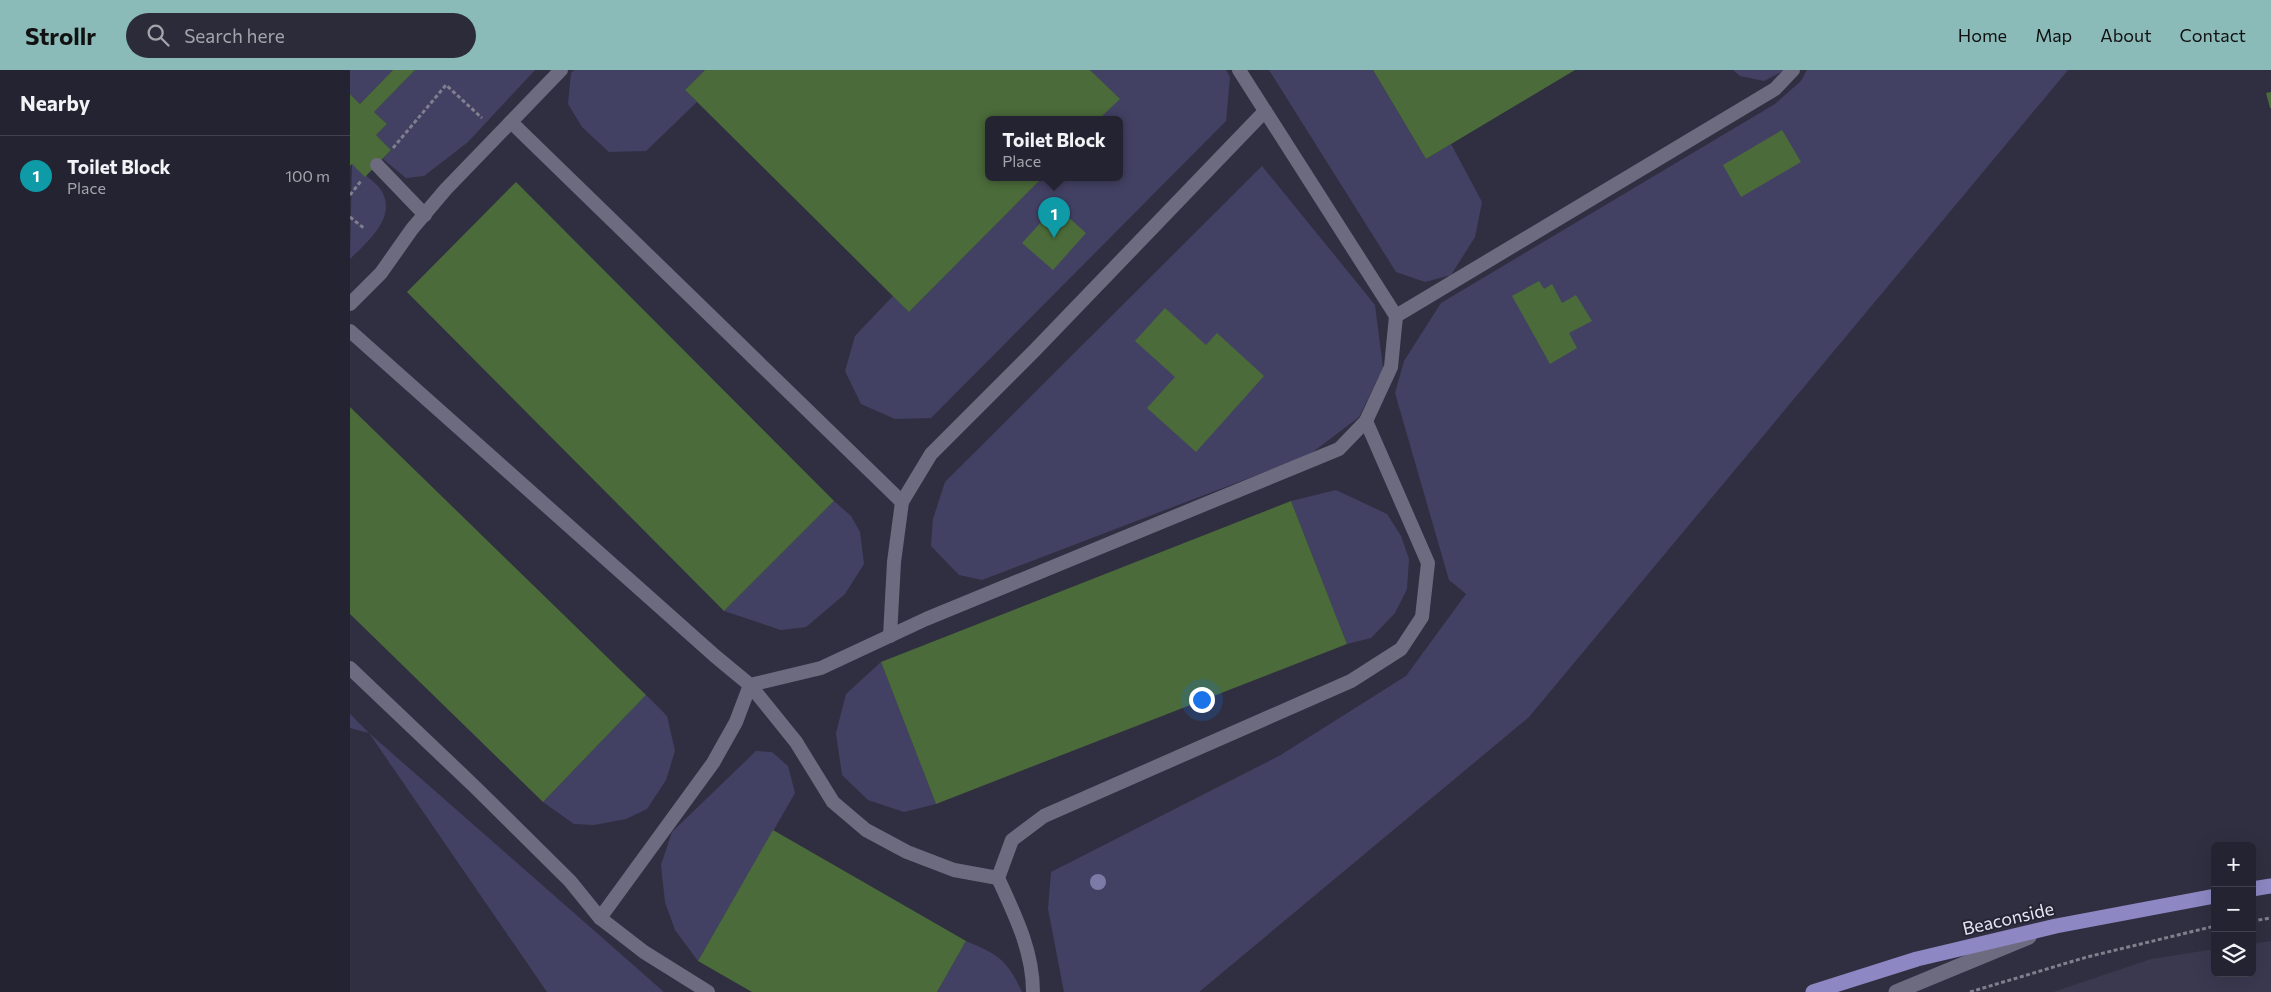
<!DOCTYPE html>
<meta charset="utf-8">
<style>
:root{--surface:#242331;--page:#2c2b39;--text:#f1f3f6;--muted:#a3a4ab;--line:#41404d;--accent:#8bbbb9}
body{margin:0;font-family:Commissioner,sans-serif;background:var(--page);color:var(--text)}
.controls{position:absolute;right:15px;bottom:15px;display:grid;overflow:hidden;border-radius:8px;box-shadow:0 5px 20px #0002}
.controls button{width:45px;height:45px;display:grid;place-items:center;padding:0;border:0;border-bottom:1px solid var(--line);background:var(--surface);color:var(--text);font:25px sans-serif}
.you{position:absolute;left:851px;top:629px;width:18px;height:18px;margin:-12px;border:4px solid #fff;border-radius:50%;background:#1a73e8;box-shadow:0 0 0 8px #1a73e833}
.badge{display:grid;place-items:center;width:32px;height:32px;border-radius:50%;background:var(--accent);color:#fff;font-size:16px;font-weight:700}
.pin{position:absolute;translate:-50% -41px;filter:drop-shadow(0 1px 2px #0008)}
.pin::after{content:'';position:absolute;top:26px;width:18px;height:15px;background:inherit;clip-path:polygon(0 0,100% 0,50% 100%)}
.popup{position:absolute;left:635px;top:46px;width:138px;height:65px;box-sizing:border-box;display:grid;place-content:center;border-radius:8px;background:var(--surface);filter:drop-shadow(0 1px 4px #0005);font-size:16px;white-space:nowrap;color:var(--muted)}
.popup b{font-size:19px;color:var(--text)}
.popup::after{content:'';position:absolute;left:50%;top:100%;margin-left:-10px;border:10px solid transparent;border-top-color:var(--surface)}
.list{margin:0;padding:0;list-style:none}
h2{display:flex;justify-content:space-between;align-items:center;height:65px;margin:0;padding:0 20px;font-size:21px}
h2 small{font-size:16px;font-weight:400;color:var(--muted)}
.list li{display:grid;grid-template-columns:32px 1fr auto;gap:15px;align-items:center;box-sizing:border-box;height:80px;padding:0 20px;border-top:1px solid var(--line)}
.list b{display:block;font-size:19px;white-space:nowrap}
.list p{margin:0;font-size:16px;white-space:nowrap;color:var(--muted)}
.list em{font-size:16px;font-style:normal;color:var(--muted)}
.icon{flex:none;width:28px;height:28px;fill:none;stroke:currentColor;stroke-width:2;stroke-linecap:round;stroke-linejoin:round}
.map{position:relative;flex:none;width:1921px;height:922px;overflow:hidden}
header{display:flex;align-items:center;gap:30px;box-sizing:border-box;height:70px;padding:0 25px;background:var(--accent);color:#111}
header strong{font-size:24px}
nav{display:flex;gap:28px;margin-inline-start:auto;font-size:18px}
.search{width:350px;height:45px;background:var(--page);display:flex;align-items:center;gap:12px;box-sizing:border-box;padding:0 18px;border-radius:28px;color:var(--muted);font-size:19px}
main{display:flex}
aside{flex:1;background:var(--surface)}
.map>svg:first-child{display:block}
.built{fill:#3a3950}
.green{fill:#434163}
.building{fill:#4b6b3a}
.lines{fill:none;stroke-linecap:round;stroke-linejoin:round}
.path{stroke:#7f7f8e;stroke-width:3;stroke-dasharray:4 2.5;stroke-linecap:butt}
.service{stroke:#6c6b80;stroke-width:14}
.minor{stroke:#6c6b80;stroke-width:15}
.trunk{stroke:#8d88c3;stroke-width:15}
.tree{fill:#7c7aa6}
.labels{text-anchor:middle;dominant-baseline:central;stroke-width:4;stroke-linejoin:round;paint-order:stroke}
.street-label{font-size:18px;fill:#e5e5f1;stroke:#262536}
</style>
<header>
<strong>Strollr</strong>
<div class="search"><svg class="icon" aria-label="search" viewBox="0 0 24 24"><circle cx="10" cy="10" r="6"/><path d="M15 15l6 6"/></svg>Search here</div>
<nav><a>Home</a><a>Map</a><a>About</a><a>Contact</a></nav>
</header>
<main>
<aside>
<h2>Nearby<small></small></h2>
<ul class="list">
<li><span class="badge" style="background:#0f9aa8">1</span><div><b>Toilet Block</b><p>Place</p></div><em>100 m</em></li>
</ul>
</aside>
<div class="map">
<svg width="1921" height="922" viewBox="0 0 1921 922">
<rect width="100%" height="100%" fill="#302f41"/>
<polygon class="built" points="1921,871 1921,922 1703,922 1801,889 1865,879 1865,903 1902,903 1902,874"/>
<g class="green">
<polygon points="0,0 43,0 10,34 0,24"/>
<polygon points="65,0 185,0 118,72 74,106 56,108 33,89 41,80 26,65 37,54 24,42"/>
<polygon points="224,0 355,0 335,20 347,32 296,81 259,82 232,57 218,34 221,3"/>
<polygon points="740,0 876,0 880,7 876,51 581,348 545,349 511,334 495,301 505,266 543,226 559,242 693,107 769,107 769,49 749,49 769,29"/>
<polygon points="919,0 1023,0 1076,89 1101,74 1132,132 1125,167 1101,205 1075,212 1046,202"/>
<polygon points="1383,0 1435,0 1414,11 1390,6"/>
<polygon points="1457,0 1718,0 1179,647 849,922 714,922 698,839 701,802 929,686 1056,606 1116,524 1099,510 1045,323 1054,291 1091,233 1425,34 1451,11"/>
<path d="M2,94C9,101 26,112 31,120C48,147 17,172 0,189Z"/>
<polygon points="912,96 1025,235 1033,298 1009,347 959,385 632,510 609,505 581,476 583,449 595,412"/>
<polygon points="986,420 1037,444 1051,466 1059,489 1057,519 1045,543 1021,568 997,574 941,431"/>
<polygon points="484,431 501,446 510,462 514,494 495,524 456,557 431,560 374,541"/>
<polygon points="531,592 586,734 554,742 518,730 492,705 486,663 496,624"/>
<polygon points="296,625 317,646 325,681 316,710 297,739 276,749 244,755 224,754 193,732"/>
<polygon points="0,644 19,663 314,922 197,922 19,663 0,658"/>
<polygon points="406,681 422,682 438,696 445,723 348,891 325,860 315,832 311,795 322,762"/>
<path d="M616,871C648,884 657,890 672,922H587Z"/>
</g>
<g class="building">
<polygon points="43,0 65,0 24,42 37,54 26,65 41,80 15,107 2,94 0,96 0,24 10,34"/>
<polygon points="355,0 740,0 770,29 749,49 639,49 639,107 693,107 559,242 335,20"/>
<polygon points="1023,0 1225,0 1076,89"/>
<polygon points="1921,22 1921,38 1920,38 1916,23"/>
<polygon points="1432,60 1451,92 1391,127 1373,95"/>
<polygon points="166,112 484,431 374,541 57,222"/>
<polygon points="706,136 736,163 703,200 672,173"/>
<polygon points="1189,211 1194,219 1202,214 1212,233 1226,225 1242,251 1219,263 1227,278 1200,294 1162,226"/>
<polygon points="815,238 856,275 867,263 914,306 846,382 797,338 825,307 785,271"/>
<polygon points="0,337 296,625 193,732 0,544"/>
<polygon points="941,431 997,574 586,734 531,592"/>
<polygon points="423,760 616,871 587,922 402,922 348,891"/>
</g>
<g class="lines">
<g class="path">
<polyline points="43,78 96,15 132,48"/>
<polyline points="0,125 11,111"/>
<polyline points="0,147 15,159"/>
<polyline points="1902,851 1921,848"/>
<polyline points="1620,922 1737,887 1865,856"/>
</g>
<g class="service">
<polyline points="161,52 552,432"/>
<polyline points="27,95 75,145"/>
<polyline points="0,234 31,203 62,159 96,119 211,0"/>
<polyline points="1046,246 1425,19 1443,0"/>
<polyline points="0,261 365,586 400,615 471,598 576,549 989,379 1016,351 1041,297 1046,246 889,0"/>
<polyline points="540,566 544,492 552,432 581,384 685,280 915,41"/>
<polyline points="0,598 125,717 220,811 250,848 294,882 358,922"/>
<polyline points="400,615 446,672 483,732 516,760 557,782 604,800 648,808"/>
<polyline points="250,848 363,693 386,652 400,615"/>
<path d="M683,922C683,881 665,845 648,808L662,770L694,746L1001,611L1051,579L1072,547L1078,493L1016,351"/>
</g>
<polyline class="minor" points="1546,922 1679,867"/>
<g class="trunk">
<polyline points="1902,819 1921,816"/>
<polyline points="1463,922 1567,889 1706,856 1865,826"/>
</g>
</g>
<circle class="tree" cx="748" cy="812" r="8"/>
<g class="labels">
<g class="street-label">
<text transform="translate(1658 848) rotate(-13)">Beaconside</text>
</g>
</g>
</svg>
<div class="controls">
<button>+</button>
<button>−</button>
<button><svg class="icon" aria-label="layers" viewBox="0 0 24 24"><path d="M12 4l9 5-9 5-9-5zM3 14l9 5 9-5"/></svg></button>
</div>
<div class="you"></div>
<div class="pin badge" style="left:704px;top:168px;background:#0f9aa8">1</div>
<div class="popup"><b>Toilet Block</b>Place</div>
</div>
</main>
